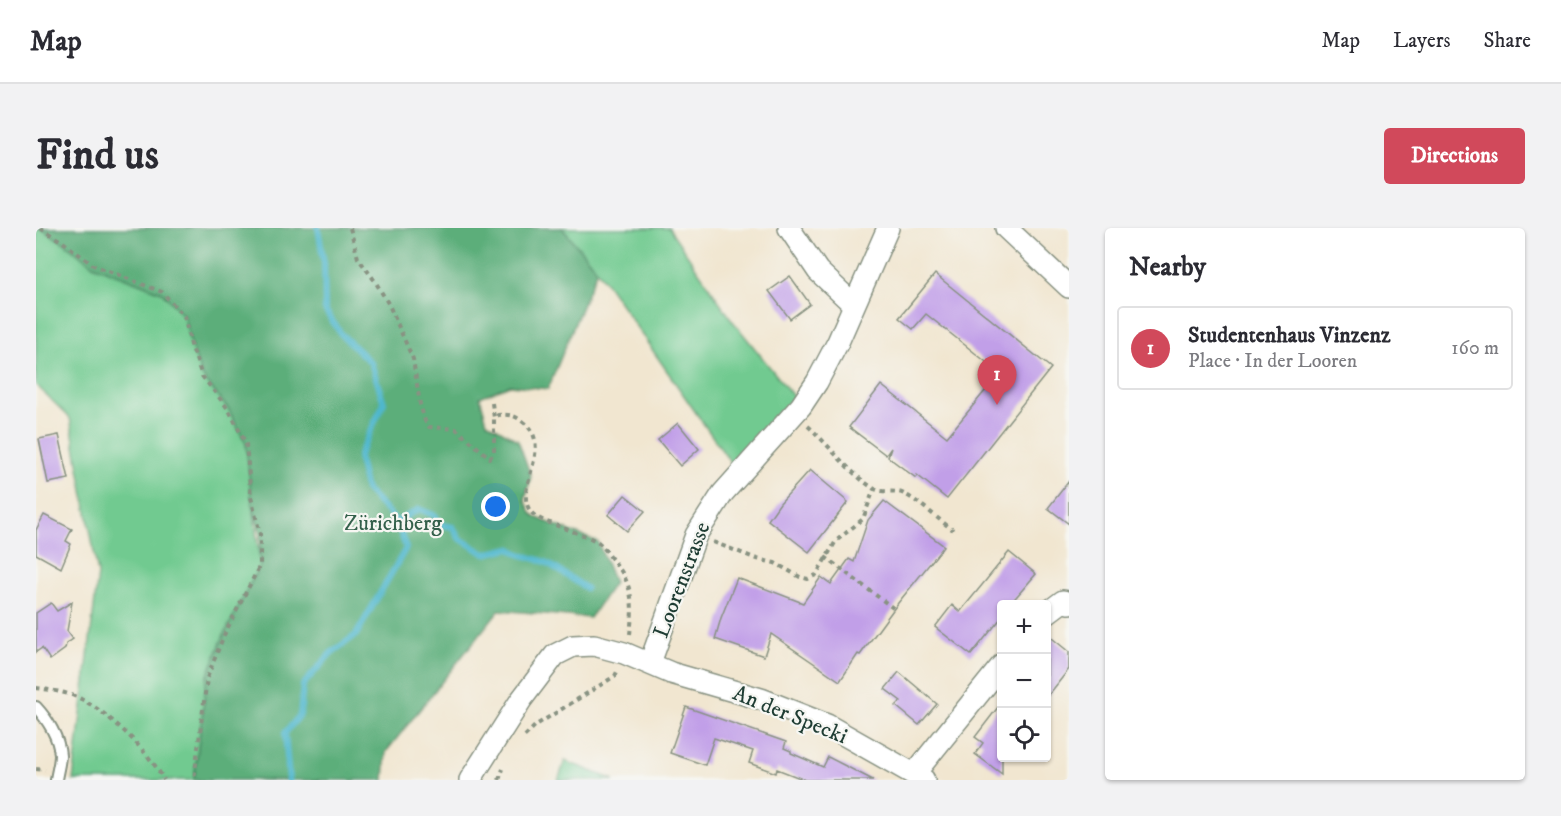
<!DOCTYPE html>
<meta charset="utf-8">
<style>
:root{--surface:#fff;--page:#f2f2f3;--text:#2b2b33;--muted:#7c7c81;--line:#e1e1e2;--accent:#d1495b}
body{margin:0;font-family:"IM FELL DW Pica",serif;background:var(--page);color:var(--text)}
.controls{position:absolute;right:18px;bottom:18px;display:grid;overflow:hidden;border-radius:6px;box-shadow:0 2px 4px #0004}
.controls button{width:54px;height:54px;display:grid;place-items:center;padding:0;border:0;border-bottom:2px solid var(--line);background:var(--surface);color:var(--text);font:30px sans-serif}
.you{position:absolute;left:460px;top:279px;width:21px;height:21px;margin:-15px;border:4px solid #fff;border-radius:50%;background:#1a73e8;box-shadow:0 0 0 9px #1a73e833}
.badge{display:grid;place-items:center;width:39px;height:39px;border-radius:50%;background:var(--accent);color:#fff;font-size:20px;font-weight:700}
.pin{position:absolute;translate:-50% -50px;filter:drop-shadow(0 2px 3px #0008)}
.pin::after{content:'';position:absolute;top:32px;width:21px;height:18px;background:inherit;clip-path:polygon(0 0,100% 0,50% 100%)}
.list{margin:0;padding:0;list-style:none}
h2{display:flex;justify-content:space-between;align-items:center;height:78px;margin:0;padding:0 24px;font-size:26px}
h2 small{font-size:20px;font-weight:400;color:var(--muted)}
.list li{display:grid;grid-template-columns:39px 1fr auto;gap:18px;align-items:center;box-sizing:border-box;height:84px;margin:0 12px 12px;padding:0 12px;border:2px solid var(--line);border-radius:6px}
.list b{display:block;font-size:22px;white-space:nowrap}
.list p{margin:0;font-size:20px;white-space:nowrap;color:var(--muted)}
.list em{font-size:20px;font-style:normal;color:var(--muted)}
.icon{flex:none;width:33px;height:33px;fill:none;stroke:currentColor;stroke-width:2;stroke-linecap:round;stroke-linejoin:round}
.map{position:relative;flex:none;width:1033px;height:552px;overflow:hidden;border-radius:6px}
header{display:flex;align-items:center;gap:36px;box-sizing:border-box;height:84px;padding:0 30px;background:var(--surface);border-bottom:2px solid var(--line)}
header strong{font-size:28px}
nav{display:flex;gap:33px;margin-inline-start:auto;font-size:21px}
.intro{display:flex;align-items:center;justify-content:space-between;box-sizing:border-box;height:144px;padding:0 36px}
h1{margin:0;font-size:42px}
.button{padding:15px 27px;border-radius:6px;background:var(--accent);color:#fff;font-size:21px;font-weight:700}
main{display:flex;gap:36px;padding:0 36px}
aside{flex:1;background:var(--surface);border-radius:6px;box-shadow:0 2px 4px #0004}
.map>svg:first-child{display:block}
.green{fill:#71ca90;stroke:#488462;stroke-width:1.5}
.forest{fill:#5cae7a;stroke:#3e7657;stroke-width:1.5}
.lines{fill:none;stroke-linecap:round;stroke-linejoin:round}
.stream{stroke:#4fb7cd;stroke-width:6}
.building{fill:#c19fe8}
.service-casing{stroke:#889282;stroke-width:14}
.minor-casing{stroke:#889282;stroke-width:24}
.path{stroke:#889282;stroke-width:4;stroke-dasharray:4.5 4.5;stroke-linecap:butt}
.service{stroke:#fff;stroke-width:10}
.minor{stroke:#fff;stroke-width:21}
.labels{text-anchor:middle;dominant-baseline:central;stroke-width:4.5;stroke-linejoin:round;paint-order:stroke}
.park-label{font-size:22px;fill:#34604b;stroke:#f6f6f2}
.street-label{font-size:22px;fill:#1f3d34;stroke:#f6f6f2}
</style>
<header>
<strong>Map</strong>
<nav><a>Map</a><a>Layers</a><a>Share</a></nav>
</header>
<div class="intro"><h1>Find us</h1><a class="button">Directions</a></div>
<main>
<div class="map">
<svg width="1033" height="552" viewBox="0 0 1033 552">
<rect width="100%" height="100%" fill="#f6f6f2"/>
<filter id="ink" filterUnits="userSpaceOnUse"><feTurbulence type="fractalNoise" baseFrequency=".0167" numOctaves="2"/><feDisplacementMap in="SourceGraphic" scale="12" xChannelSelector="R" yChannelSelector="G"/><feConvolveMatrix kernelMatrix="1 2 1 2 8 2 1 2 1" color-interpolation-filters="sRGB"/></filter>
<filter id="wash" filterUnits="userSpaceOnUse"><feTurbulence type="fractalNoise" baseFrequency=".008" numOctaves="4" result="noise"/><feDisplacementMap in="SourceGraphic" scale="24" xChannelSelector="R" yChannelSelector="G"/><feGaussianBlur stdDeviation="1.35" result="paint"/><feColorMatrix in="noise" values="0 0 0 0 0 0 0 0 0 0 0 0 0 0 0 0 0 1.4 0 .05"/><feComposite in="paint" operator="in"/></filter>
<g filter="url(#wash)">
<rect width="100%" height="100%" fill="#f1e6d0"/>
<g class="green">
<polygon points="0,0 9,3 27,14 57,37 126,64 148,88 155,117 166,148 193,182 210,216 224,337 188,407 171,450 158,552 37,552 62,346 34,190 0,157"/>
<polygon points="526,0 633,0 696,92 765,178 703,247 561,42"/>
<polygon points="529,533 578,552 522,552"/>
</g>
<polygon class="forest" points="4,0 526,0 561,42 512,161 474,157 444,169 451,194 482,212 495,248 489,272 496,286 504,291 562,314 578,355 554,390 463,382 350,524 348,552 158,552 171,450 188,407 224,337 224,306 215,269 210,216 193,182 166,148 155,117 148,88 126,64 57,37 27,14"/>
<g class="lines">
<g class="stream">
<polyline points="361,294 383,281 400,288 402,296 417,299 423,310 449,326 474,320 483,326 510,334 550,360"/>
<polyline points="253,552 249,505 264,487 267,457 295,425 320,407 370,320 361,294 330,262 324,236 323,227 348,175 335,135 305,106 289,82 288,35 282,0"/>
</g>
</g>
<g id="blocks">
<g class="building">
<polygon points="899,46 1015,140 911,271 881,247 880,250 852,229 855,220 850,227 813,199 845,157 911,209 964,145 890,86 877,101 863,90"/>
<polygon points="754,48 774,76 754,91 733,63"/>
<polygon points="642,195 663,221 644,238 622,212"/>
<polygon points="23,207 33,251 12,255 3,211"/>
<polygon points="774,242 812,274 773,324 732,292 744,275"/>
<polygon points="1033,253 1033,296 1012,280"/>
<polygon points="589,267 609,283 591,303 572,287"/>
<polygon points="848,273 908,318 862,375 824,427 822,426 804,453 735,406 728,428 679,411 685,390 701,350 767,375 785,349 795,356 813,331 818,334 832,292"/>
<polygon points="8,287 36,301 30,313 35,316 25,340 0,326 0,302"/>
<polygon points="973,324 1000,346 974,376 966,376 966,389 935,427 899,399 916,377 924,384"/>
<polygon points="36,374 31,403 37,411 30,416 29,421 14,432 6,420 0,424 0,385 15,375 21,383"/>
<polygon points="1011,406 1033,424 1033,441 1011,469"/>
<polygon points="863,444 901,476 883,497 860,478 865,473 849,461"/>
<polygon points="966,474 966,546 939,526 947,515 939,509"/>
<polygon points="650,479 750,514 748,520 755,523 755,525 787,539 792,529 837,552 769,552 741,541 740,545 713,535 717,523 678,510 669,537 634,525"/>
</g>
</g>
</g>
<g filter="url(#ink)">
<use href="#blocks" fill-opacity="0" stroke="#889282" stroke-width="1.5"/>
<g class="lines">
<defs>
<path id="service" d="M0,479C12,492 23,510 24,527C24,535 21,544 20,552"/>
<g id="minor">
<polyline points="753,0 782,43 817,76"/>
<polyline points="970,0 1033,59"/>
<polyline points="1011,385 1027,373 1033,375"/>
<polyline points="614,435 660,307 687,265 765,178 781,154 802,114 852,0"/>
<polyline points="879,545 966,437"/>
<polyline points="434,552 485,472 519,427 537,418 558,417 588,425 635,445 725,471 791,497 888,552"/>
</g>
</defs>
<use href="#service" class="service-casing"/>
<use href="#minor" class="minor-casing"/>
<g class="path">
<polyline points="4,0 27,14 57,37 126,64 148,88 155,117 166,148 193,182 210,216 215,269 224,306 224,337 188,407 171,450 158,552"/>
<path d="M314,0L322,30L339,53L353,77L377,131L384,176L389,193L393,199L420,201L454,230L458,224V191L462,187C472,186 479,187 487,194C518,217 481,256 492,279C496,289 508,293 517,296C531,302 547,306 560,313C566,316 571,324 575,330C597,355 598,374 594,406"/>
<polyline points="456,175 458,190"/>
<path d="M772,198C794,218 812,244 837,260C846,266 859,261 868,266C883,273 903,292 917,302"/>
<polyline points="677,314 721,331 739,335 764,349 772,351 780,347 800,313 827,291 838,261"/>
<polyline points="789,329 857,380"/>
<path d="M0,460C15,462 31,464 45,471C73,485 114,525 128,552"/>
<polyline points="489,508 500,497 579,448 581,444"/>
<polyline points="0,541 9,542"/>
<polyline points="463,552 467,541"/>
</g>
<use href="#service" class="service"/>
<use href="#minor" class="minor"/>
</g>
</g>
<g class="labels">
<g class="park-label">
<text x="357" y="295">Zürichberg</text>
</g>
<g class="street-label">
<text transform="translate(646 352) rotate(-69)">Loorenstrasse</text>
<text transform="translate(754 487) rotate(22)">An der Specki</text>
</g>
</g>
</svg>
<div class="controls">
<button>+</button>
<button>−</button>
<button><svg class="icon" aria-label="locate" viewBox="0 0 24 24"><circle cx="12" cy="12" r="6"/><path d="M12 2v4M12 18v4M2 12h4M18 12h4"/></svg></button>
</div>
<div class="you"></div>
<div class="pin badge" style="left:961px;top:177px">1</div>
</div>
<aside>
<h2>Nearby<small></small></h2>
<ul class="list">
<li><span class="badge">1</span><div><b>Studentenhaus Vinzenz</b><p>Place · In der Looren</p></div><em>160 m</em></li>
</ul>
</aside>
</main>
